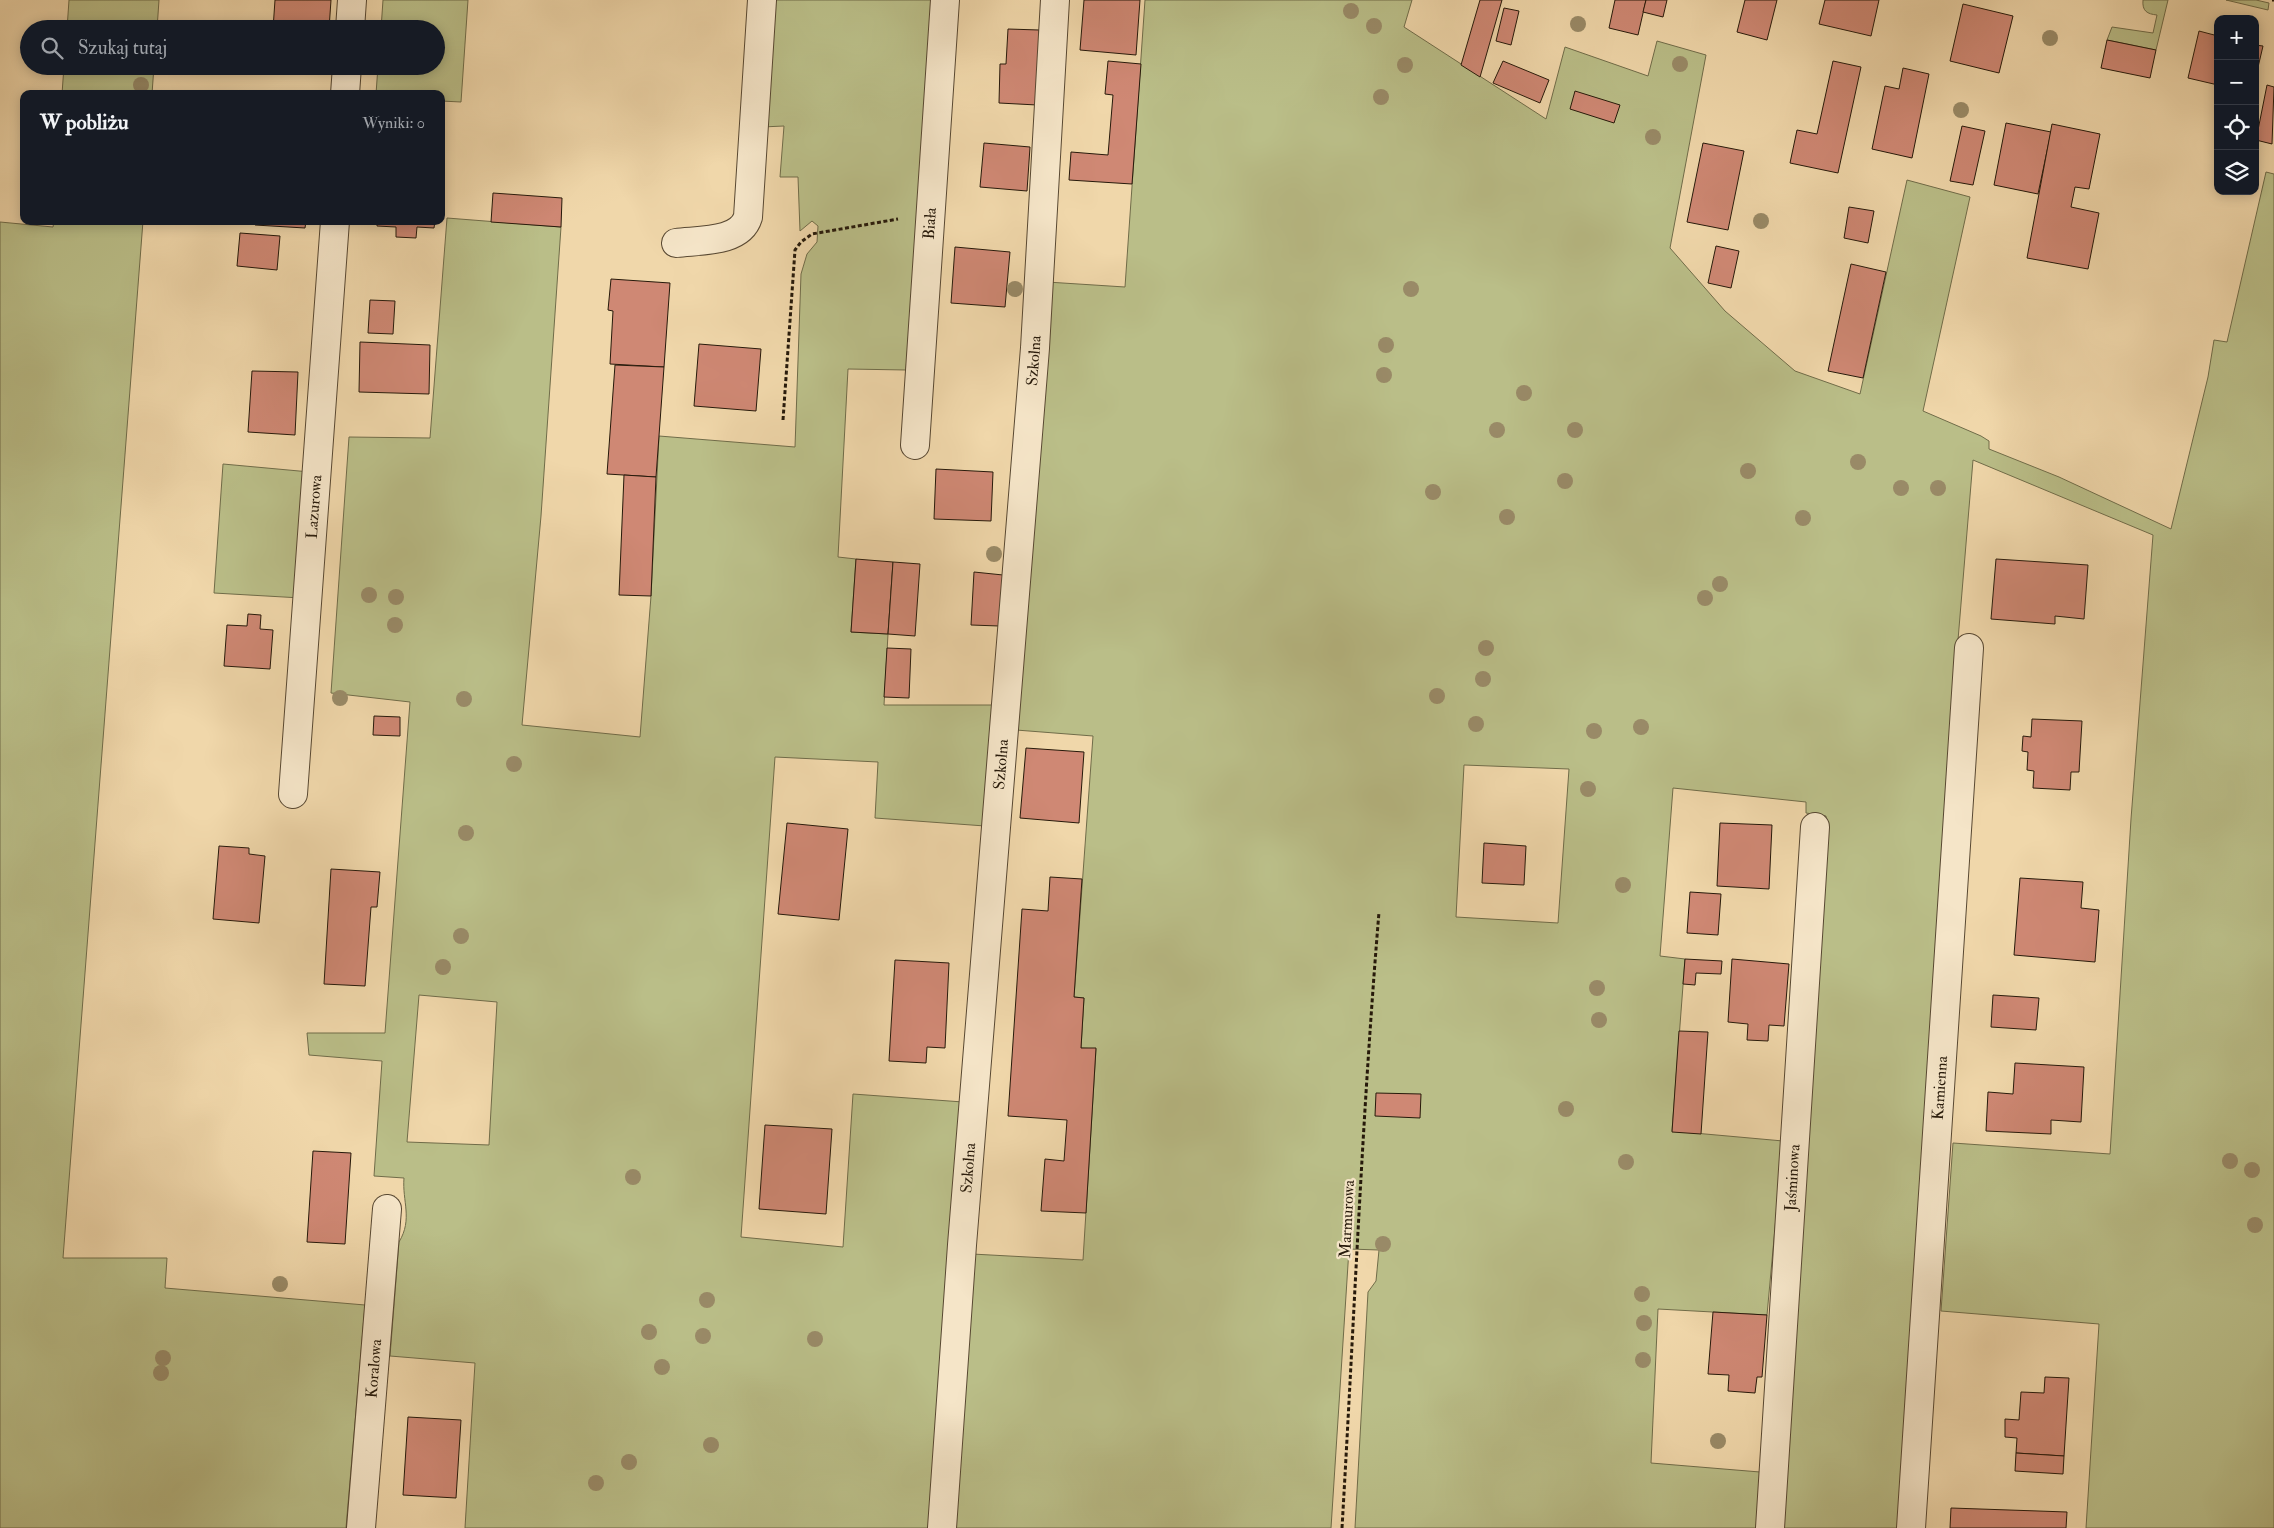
<!DOCTYPE html>
<html lang="pl">
<meta charset="utf-8">
<style>
:root{--surface:#171b24;--page:#242831;--text:#f1f3f6;--muted:#9ea1a6;--line:#363941}
body{margin:0;font-family:"IM FELL Double Pica",serif;background:var(--page);color:var(--text)}
.controls{position:absolute;right:15px;top:15px;display:grid;overflow:hidden;border-radius:10px;box-shadow:0 2px 12px #0003}
.controls button{width:45px;height:45px;display:grid;place-items:center;padding:0;border:0;border-bottom:1px solid var(--line);background:var(--surface);color:var(--text);font:25px sans-serif}
.list{margin:0;padding:0;list-style:none}
h2{display:flex;justify-content:space-between;align-items:center;height:65px;margin:0;padding:0 20px;font-size:21px}
h2 small{font-size:16px;font-weight:400;color:var(--muted)}
.icon{flex:none;width:28px;height:28px;fill:none;stroke:currentColor;stroke-width:2;stroke-linecap:round;stroke-linejoin:round}
.map{position:relative;flex:none;width:2274px;height:1528px;overflow:hidden}
.search{position:absolute;background:var(--surface);box-shadow:0 2px 12px #0003;left:20px;top:20px;width:425px;height:55px;display:flex;align-items:center;gap:12px;box-sizing:border-box;padding:0 18px;border-radius:28px;color:var(--muted);font-size:19px}
.panel{position:absolute;background:var(--surface);box-shadow:0 2px 12px #0003;left:20px;top:90px;width:425px;height:135px;border-radius:10px}
.map>svg:first-child{display:block}
.green{fill:#babe88;stroke:#706c49;fill-rule:evenodd}
.building{fill:#cf8874;stroke:#26190a}
.lines{fill:none;stroke-linecap:round;stroke-linejoin:round}
.minor-casing{stroke:#584832;stroke-width:30}
.path{stroke:#26190a;stroke-width:3;stroke-dasharray:4 2.5;stroke-linecap:butt}
.minor{stroke:#f5e5c8;stroke-width:28}
.tree{fill:#998a67}
.labels{text-anchor:middle;dominant-baseline:central;stroke-width:4.5;stroke-linejoin:round;paint-order:stroke}
.street-label{font-size:16px;fill:#26190a;stroke:#f5e5c8}
</style>
<div class="map">
<svg width="2274" height="1528" viewBox="0 0 2274 1528">
<rect width="100%" height="100%" fill="#f0d7aa"/>
<filter id="stains"><feTurbulence type="fractalNoise" baseFrequency=".004" numOctaves="4"/><feColorMatrix values="0 0 0 0 .2 0 0 0 0 .09 0 0 0 0 .02 0 0 0 .5 -.17"/></filter>
<radialGradient id="worn" r=".72"><stop offset=".6" stop-color="#630" stop-opacity="0"/><stop offset="1" stop-color="#630" stop-opacity=".3"/></radialGradient>
<g class="green">
<polygon points="69,0 159,0 157,29 67,29"/>
<polygon points="383,0 468,0 461,102 441,101 441,94 376,94 378,66 436,66 436,29 381,29"/>
<path d="M771,0H933L906,370L848,369L838,557L856,559L851,632L888,634L884,705H994L985,826L875,818L878,762L775,757L741,1237L843,1247L853,1094L963,1102L930,1528H465L475,1363L390,1356L399,1242C413,1219 402,1201 404,1178L374,1176L382,1061L309,1055L307,1033H385L410,702L331,693L349,437L430,438L447,218L561,227L541,516L522,725L640,737L651,596L659,436L795,447L801,274L807,254L817,242L818,226L812,221L800,231L798,177H780L784,126L762,127ZM419,995L497,1002L489,1145L407,1142Z"/>
<path d="M1145,0H1412L1404,27L1546,119L1565,47L1648,76L1657,41L1706,55L1670,248L1725,311L1795,371L1860,394L1907,180L1970,197L1923,411L1981,436L1989,441V449L2059,477L2171,529L2208,377L2214,340L2227,342L2266,172L2274,174V1528H2086L2099,1324L1941,1311L1953,1143L2110,1154L2131,819L2153,535L1973,460L1950,736L1899,1528H1780L1826,816L1806,813V802L1673,788L1660,956L1685,959L1672,1131L1783,1141L1767,1315L1658,1309L1651,1463L1760,1472L1763,1528H1355L1368,1292L1376,1281L1379,1250L1349,1249L1331,1528H954L972,1254L1083,1260L1096,1049L1081,1048L1084,998L1074,997L1093,736L1016,730L1047,282L1125,287ZM1464,765L1569,769L1558,923L1456,917Z"/>
<path d="M2143,0H2168L2156,50L2107,40L2112,27L2153,33L2157,15C2147,14 2142,11 2143,0Z"/>
<polygon points="2226,0 2256,0 2269,3 2268,10"/>
<polygon points="64,66 154,66 152,94 62,94"/>
<polygon points="54,221 143,221 63,1258 167,1258 165,1288 365,1305 346,1528 0,1528 0,222 53,227"/>
<polygon points="223,464 310,472 301,598 214,593"/>
</g>
<g class="building">
<polygon points="275,0 331,0 329,29 273,29"/>
<polygon points="1084,0 1140,0 1136,55 1080,50"/>
<polygon points="1480,0 1502,0 1480,77 1461,65"/>
<polygon points="1615,0 1646,0 1638,35 1609,28"/>
<polygon points="1646,0 1667,0 1663,17 1643,12"/>
<polygon points="1745,0 1777,0 1767,40 1737,32"/>
<polygon points="1825,0 1879,0 1871,36 1819,24"/>
<polygon points="1963,4 2013,16 1999,73 1950,61"/>
<polygon points="1504,8 1519,11 1511,45 1496,41"/>
<polygon points="1008,29 1039,30 1037,105 999,103 1000,64 1006,64"/>
<polygon points="2199,31 2218,36 2218,85 2188,78"/>
<polygon points="2107,40 2156,50 2150,78 2101,68"/>
<polygon points="2255,45 2263,46 2255,80"/>
<polygon points="1108,61 1141,64 1132,184 1069,180 1071,152 1108,155 1113,95 1105,94"/>
<polygon points="1503,61 1549,80 1540,103 1493,83"/>
<polygon points="1833,61 1861,67 1838,173 1790,163 1797,130 1817,134"/>
<polygon points="1903,68 1929,74 1912,158 1872,149 1885,86 1899,89"/>
<polygon points="2267,85 2274,87 2272,144 2256,140"/>
<polygon points="1575,91 1620,105 1614,123 1570,109"/>
<polygon points="2006,123 2051,132 2038,194 1994,185"/>
<polygon points="2052,124 2100,134 2089,189 2075,187 2071,207 2099,213 2088,269 2027,258"/>
<polygon points="1962,126 1985,131 1973,185 1950,181"/>
<polygon points="984,143 1030,147 1027,191 980,187"/>
<polygon points="1703,143 1744,151 1728,230 1687,222"/>
<polygon points="493,193 562,198 561,227 491,222"/>
<polygon points="1849,207 1874,211 1868,243 1844,238"/>
<polygon points="255,221 306,221 305,228 255,225"/>
<polygon points="377,221 435,221 434,228 417,227 416,238 396,237 396,227 377,226"/>
<polygon points="240,233 280,236 277,270 237,266"/>
<polygon points="1716,246 1739,251 1731,288 1708,283"/>
<polygon points="955,247 1010,252 1005,307 951,303"/>
<polygon points="1851,264 1886,272 1863,378 1828,371"/>
<polygon points="611,279 670,283 664,367 610,364 613,311 608,310"/>
<polygon points="370,300 395,301 393,334 368,333"/>
<polygon points="360,342 430,345 429,394 359,392"/>
<polygon points="699,344 761,349 756,411 694,406"/>
<polygon points="615,365 664,367 656,477 607,474"/>
<polygon points="252,371 298,372 295,435 248,432"/>
<polygon points="936,469 993,472 991,521 934,519"/>
<polygon points="624,475 656,477 651,596 619,595"/>
<polygon points="856,559 893,562 888,634 851,632"/>
<polygon points="1996,559 2088,565 2084,619 2055,616 2055,624 1991,619"/>
<polygon points="893,562 920,564 915,636 888,634"/>
<polygon points="974,572 1003,575 999,626 971,625"/>
<polygon points="248,614 261,615 260,629 273,630 270,669 224,666 227,625 247,626"/>
<polygon points="887,648 911,649 909,698 884,697"/>
<polygon points="374,716 400,717 400,736 373,735"/>
<polygon points="2032,719 2082,721 2079,772 2071,772 2070,790 2033,788 2034,771 2027,770 2028,752 2022,751 2023,736 2031,737"/>
<polygon points="1026,748 1084,752 1079,823 1020,818"/>
<polygon points="787,823 848,829 839,920 778,914"/>
<polygon points="1720,823 1772,825 1769,889 1717,886"/>
<polygon points="1484,843 1526,846 1524,885 1482,883"/>
<polygon points="219,846 249,848 249,854 265,856 259,923 213,919"/>
<polygon points="331,869 380,872 377,907 371,907 365,986 324,984"/>
<polygon points="1050,877 1082,879 1074,997 1084,998 1081,1048 1096,1048 1086,1213 1041,1211 1045,1159 1064,1161 1067,1120 1008,1116 1022,909 1048,911"/>
<polygon points="2020,878 2083,882 2081,908 2099,910 2095,962 2014,955"/>
<polygon points="1690,892 1721,894 1718,935 1687,933"/>
<polygon points="1685,959 1722,961 1721,974 1696,973 1695,985 1683,984"/>
<polygon points="1732,959 1789,964 1784,1026 1769,1025 1768,1041 1747,1040 1748,1024 1728,1022"/>
<polygon points="895,960 949,963 945,1048 927,1047 926,1063 889,1061"/>
<polygon points="1993,995 2039,998 2036,1030 1991,1027"/>
<polygon points="1679,1031 1708,1032 1701,1134 1672,1132"/>
<polygon points="2015,1063 2084,1067 2081,1122 2051,1120 2051,1134 1986,1131 1988,1092 2013,1094"/>
<polygon points="1376,1093 1421,1094 1420,1118 1375,1116"/>
<polygon points="765,1125 832,1129 826,1214 759,1209"/>
<polygon points="313,1151 351,1153 345,1244 307,1242"/>
<polygon points="1713,1312 1767,1315 1762,1377 1757,1377 1755,1393 1728,1391 1729,1375 1708,1374"/>
<polygon points="2045,1377 2069,1378 2064,1456 2016,1453 2017,1438 2005,1437 2005,1419 2019,1420 2021,1392 2044,1393"/>
<polygon points="408,1417 461,1420 456,1498 403,1495"/>
<polygon points="2016,1453 2064,1456 2063,1474 2015,1471"/>
<polygon points="1951,1508 2067,1512 2066,1528 1950,1528"/>
</g>
<g class="lines">
<defs>
<g id="minor">
<polyline points="350,29 352,0"/>
<polyline points="345,94 347,66"/>
<path d="M676,243C699,240 740,243 748,217L762,0"/>
<path id="s1" d="M915,445L945,0"/>
<path id="s2" d="M293,794L335,221"/>
<path id="s3" d="M361,1528L387,1209"/>
<path id="s4" d="M942,1528L962,1245L1035,348L1055,0"/>
<path id="s5" d="M1770,1528L1815,827"/>
<path id="s6" d="M1911,1528L1969,648"/>
</g>
</defs>
<use href="#minor" class="minor-casing"/>
<g class="path">
<polyline points="2272,0 2274,0"/>
<polyline points="783,420 795,250 801,242 812,234 898,219"/>
<path d="M1342,1528C1354,1323 1362,1117 1379,912"/>
</g>
<use href="#minor" class="minor"/>
</g>
<g class="tree">
<circle cx="1351" cy="11" r="8"/>
<circle cx="1578" cy="24" r="8"/>
<circle cx="1374" cy="26" r="8"/>
<circle cx="2050" cy="38" r="8"/>
<circle cx="1680" cy="64" r="8"/>
<circle cx="1405" cy="65" r="8"/>
<circle cx="141" cy="85" r="8"/>
<circle cx="1381" cy="97" r="8"/>
<circle cx="1961" cy="110" r="8"/>
<circle cx="1653" cy="137" r="8"/>
<circle cx="1761" cy="221" r="8"/>
<circle cx="1015" cy="289" r="8"/>
<circle cx="1411" cy="289" r="8"/>
<circle cx="1386" cy="345" r="8"/>
<circle cx="1384" cy="375" r="8"/>
<circle cx="1524" cy="393" r="8"/>
<circle cx="1497" cy="430" r="8"/>
<circle cx="1575" cy="430" r="8"/>
<circle cx="1858" cy="462" r="8"/>
<circle cx="1748" cy="471" r="8"/>
<circle cx="1565" cy="481" r="8"/>
<circle cx="1901" cy="488" r="8"/>
<circle cx="1938" cy="488" r="8"/>
<circle cx="1433" cy="492" r="8"/>
<circle cx="1507" cy="517" r="8"/>
<circle cx="1803" cy="518" r="8"/>
<circle cx="994" cy="554" r="8"/>
<circle cx="1720" cy="584" r="8"/>
<circle cx="369" cy="595" r="8"/>
<circle cx="396" cy="597" r="8"/>
<circle cx="1705" cy="598" r="8"/>
<circle cx="395" cy="625" r="8"/>
<circle cx="1486" cy="648" r="8"/>
<circle cx="1483" cy="679" r="8"/>
<circle cx="1437" cy="696" r="8"/>
<circle cx="340" cy="698" r="8"/>
<circle cx="464" cy="699" r="8"/>
<circle cx="1476" cy="724" r="8"/>
<circle cx="1641" cy="727" r="8"/>
<circle cx="1594" cy="731" r="8"/>
<circle cx="514" cy="764" r="8"/>
<circle cx="1588" cy="789" r="8"/>
<circle cx="466" cy="833" r="8"/>
<circle cx="1623" cy="885" r="8"/>
<circle cx="461" cy="936" r="8"/>
<circle cx="443" cy="967" r="8"/>
<circle cx="1597" cy="988" r="8"/>
<circle cx="1599" cy="1020" r="8"/>
<circle cx="1566" cy="1109" r="8"/>
<circle cx="2230" cy="1161" r="8"/>
<circle cx="1626" cy="1162" r="8"/>
<circle cx="2252" cy="1170" r="8"/>
<circle cx="633" cy="1177" r="8"/>
<circle cx="2255" cy="1225" r="8"/>
<circle cx="1383" cy="1244" r="8"/>
<circle cx="280" cy="1284" r="8"/>
<circle cx="1642" cy="1294" r="8"/>
<circle cx="707" cy="1300" r="8"/>
<circle cx="1644" cy="1323" r="8"/>
<circle cx="649" cy="1332" r="8"/>
<circle cx="703" cy="1336" r="8"/>
<circle cx="815" cy="1339" r="8"/>
<circle cx="163" cy="1358" r="8"/>
<circle cx="1643" cy="1360" r="8"/>
<circle cx="662" cy="1367" r="8"/>
<circle cx="161" cy="1373" r="8"/>
<circle cx="1718" cy="1441" r="8"/>
<circle cx="711" cy="1445" r="8"/>
<circle cx="629" cy="1462" r="8"/>
<circle cx="596" cy="1483" r="8"/>
</g>
<g class="labels">
<g class="street-label">
<text stroke="none"><textPath href="#s1" startOffset="222">Biała</textPath></text>
<text stroke="none"><textPath href="#s4" startOffset="1171">Szkolna</textPath></text>
<text stroke="none"><textPath href="#s2" startOffset="288">Lazurowa</textPath></text>
<text stroke="none"><textPath href="#s4" startOffset="766">Szkolna</textPath></text>
<text stroke="none"><textPath href="#s6" startOffset="441">Kamienna</textPath></text>
<text stroke="none"><textPath href="#s4" startOffset="361">Szkolna</textPath></text>
<text stroke="none"><textPath href="#s5" startOffset="351">Jaśminowa</textPath></text>
<text transform="translate(1347 1219) rotate(-87)">Marmurowa</text>
<text stroke="none"><textPath href="#s3" startOffset="160">Koralowa</textPath></text>
</g>
</g>
<rect width="100%" height="100%" filter="url(#stains)"/>
<rect width="100%" height="100%" fill="url(#worn)"/>
</svg>
<div class="controls">
<button>+</button>
<button>−</button>
<button><svg class="icon" aria-label="locate" viewBox="0 0 24 24"><circle cx="12" cy="12" r="6"/><path d="M12 2v4M12 18v4M2 12h4M18 12h4"/></svg></button>
<button><svg class="icon" aria-label="layers" viewBox="0 0 24 24"><path d="M12 4l9 5-9 5-9-5zM3 14l9 5 9-5"/></svg></button>
</div>
<div class="search"><svg class="icon" aria-label="search" viewBox="0 0 24 24"><circle cx="10" cy="10" r="6"/><path d="M15 15l6 6"/></svg>Szukaj tutaj</div>
<section class="panel">
<h2>W pobliżu<small>Wyniki: 0</small></h2>
<ul class="list">
</ul>
</section>
</div>
